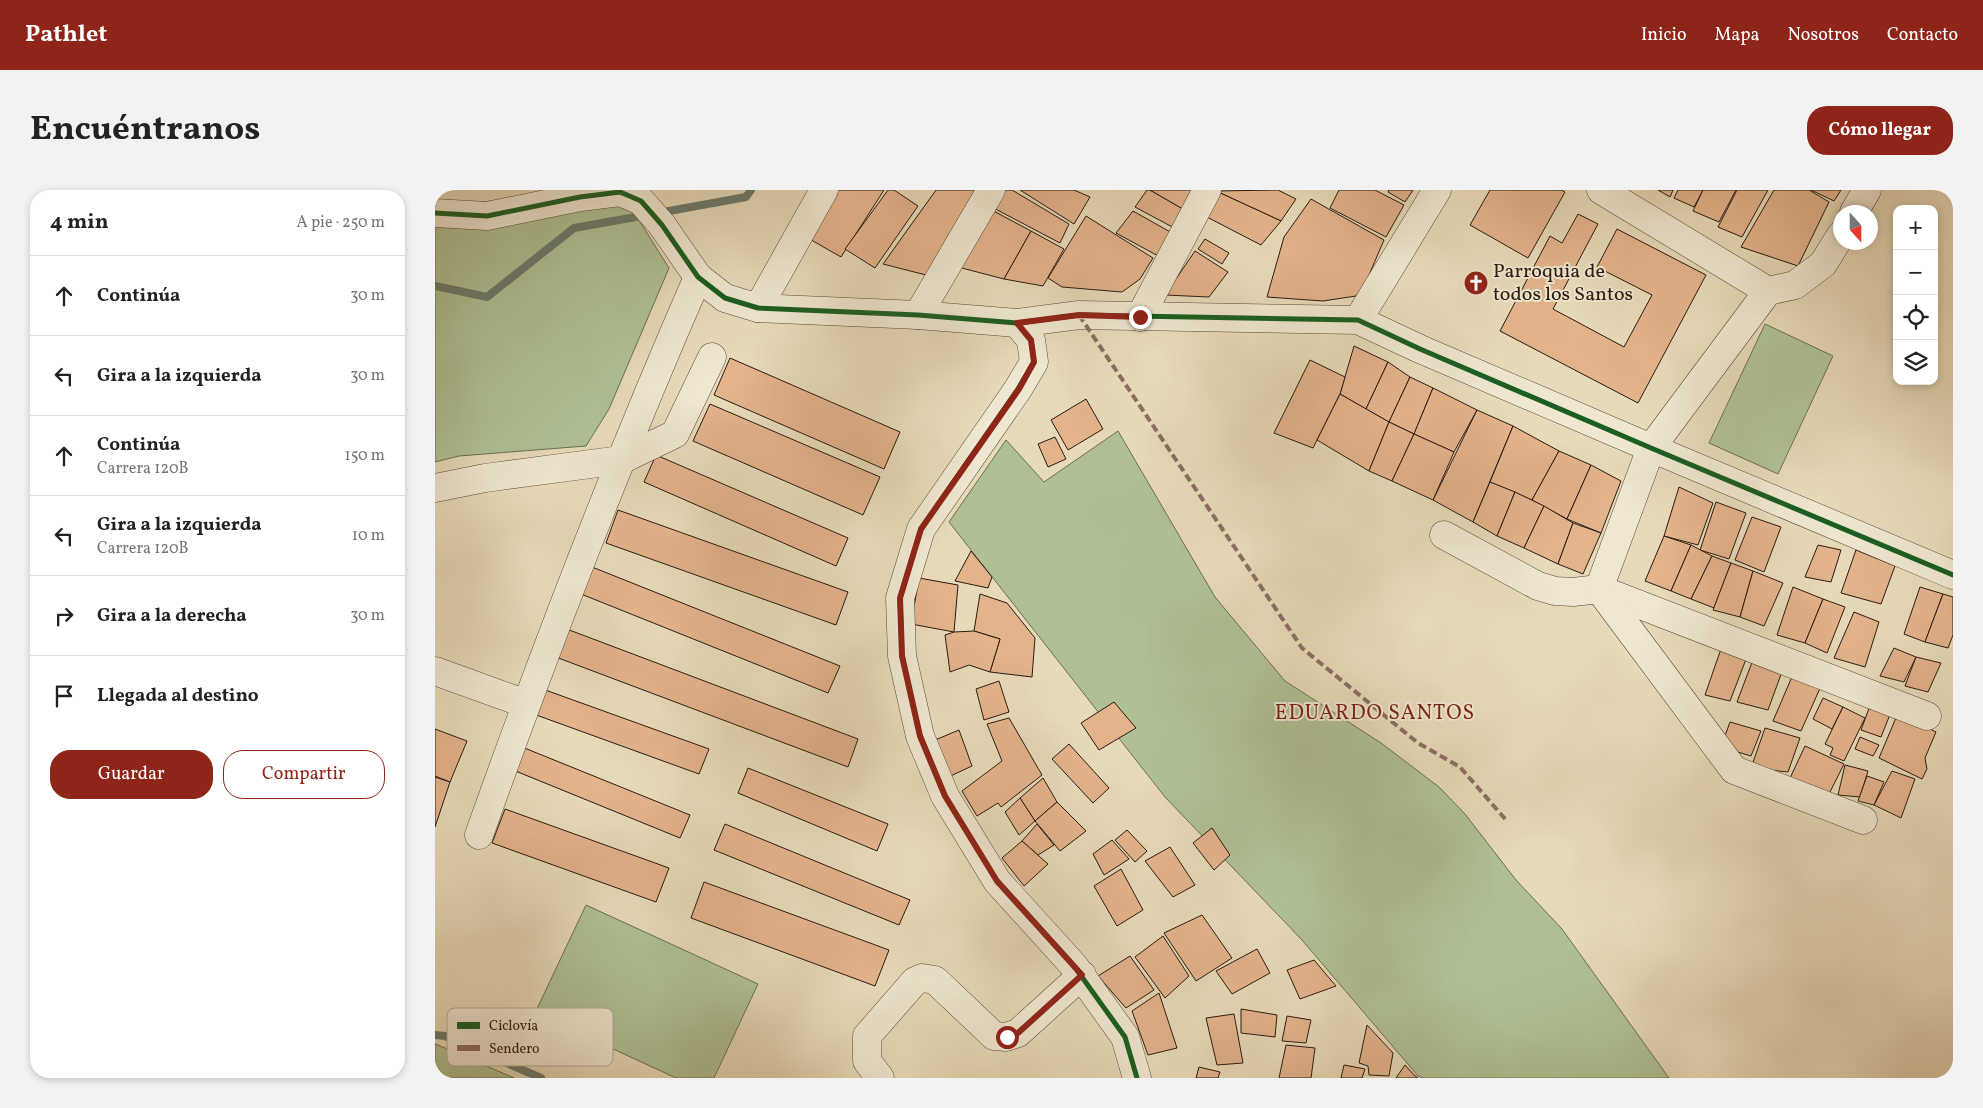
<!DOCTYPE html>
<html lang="es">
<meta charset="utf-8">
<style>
:root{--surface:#fff;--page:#f2f2f2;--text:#222;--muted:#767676;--line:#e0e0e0;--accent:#8f2418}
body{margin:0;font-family:Vollkorn,serif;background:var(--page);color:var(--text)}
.controls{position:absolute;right:15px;top:15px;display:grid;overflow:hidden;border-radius:10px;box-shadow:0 2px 8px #0003}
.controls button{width:45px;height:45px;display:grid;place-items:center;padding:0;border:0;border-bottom:1px solid var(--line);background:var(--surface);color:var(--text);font:25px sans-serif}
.compass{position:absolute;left:1398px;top:15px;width:45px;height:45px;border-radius:50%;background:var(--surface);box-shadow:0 2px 8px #0003;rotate:159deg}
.stop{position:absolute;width:15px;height:15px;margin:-11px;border:4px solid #8f2418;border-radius:50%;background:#fff}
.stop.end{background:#8f2418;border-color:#fff;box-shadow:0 1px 5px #0008}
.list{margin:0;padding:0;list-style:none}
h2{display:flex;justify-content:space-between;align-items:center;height:65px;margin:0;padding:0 20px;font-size:21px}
h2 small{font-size:16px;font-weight:400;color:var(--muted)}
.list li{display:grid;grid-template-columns:32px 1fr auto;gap:15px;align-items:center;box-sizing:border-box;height:80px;padding:0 20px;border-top:1px solid var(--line)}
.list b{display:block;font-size:19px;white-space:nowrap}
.list p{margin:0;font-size:16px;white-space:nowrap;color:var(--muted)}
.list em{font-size:16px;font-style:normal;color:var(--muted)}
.actions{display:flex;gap:10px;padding:15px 20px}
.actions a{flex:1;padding:11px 0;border:1px solid var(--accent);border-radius:20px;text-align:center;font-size:18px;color:var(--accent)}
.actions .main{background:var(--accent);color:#fff}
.icon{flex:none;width:28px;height:28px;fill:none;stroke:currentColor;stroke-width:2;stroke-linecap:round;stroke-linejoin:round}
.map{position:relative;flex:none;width:1518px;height:888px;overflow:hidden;border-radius:20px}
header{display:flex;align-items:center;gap:30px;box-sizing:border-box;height:70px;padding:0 25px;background:var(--accent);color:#fff}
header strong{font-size:24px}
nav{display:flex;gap:28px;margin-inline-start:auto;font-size:18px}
.intro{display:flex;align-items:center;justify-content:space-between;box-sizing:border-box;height:120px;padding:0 30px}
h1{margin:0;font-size:35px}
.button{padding:12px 22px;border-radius:20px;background:var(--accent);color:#fff;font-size:18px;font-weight:700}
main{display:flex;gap:30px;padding:0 30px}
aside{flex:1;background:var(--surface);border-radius:20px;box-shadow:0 2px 8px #0003}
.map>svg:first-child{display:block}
.green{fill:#afc194;stroke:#6d6e52}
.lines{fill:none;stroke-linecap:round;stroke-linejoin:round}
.stream{stroke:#6c7b6e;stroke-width:8}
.building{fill:#e3b38c;stroke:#2b1a10}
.minor-casing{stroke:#5a4a3a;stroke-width:29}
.minor{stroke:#efe7d1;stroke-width:28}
.quiet{stroke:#8d6e63;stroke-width:4;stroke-dasharray:8 4;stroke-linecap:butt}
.cycleway-casing{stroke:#efe7d1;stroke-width:8}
.cycleway{stroke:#1b5e20;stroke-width:5}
.route{stroke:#8f2418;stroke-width:6}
.labels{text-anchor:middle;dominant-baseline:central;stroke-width:4;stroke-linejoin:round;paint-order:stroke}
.poi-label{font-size:20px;fill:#2b1a10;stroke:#efe7d1;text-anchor:start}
.neighbourhood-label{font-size:21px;letter-spacing:1px;fill:#7a1f14;stroke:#efe7d1}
.key{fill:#efe7d1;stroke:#b4aa97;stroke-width:1}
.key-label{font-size:14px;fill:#2b1a10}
</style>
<header>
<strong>Pathlet</strong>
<nav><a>Inicio</a><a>Mapa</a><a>Nosotros</a><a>Contacto</a></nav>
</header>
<div class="intro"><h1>Encuéntranos</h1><a class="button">Cómo llegar</a></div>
<main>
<aside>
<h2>4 min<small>A pie · 250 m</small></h2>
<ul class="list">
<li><svg class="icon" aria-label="ahead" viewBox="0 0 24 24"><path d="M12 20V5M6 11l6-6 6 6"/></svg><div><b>Continúa</b></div><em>30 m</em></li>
<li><svg class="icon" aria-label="left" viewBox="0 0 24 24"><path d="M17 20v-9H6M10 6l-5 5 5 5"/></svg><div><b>Gira a la izquierda</b></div><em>30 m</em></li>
<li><svg class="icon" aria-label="ahead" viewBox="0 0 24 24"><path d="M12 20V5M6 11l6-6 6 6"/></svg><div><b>Continúa</b><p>Carrera 120B</p></div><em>150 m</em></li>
<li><svg class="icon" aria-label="left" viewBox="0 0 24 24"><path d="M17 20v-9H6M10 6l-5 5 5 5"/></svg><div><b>Gira a la izquierda</b><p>Carrera 120B</p></div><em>10 m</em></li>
<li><svg class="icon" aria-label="right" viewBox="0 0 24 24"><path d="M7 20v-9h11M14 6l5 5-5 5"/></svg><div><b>Gira a la derecha</b></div><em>30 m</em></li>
<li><svg class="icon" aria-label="arrive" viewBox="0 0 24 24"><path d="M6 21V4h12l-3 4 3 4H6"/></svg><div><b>Llegada al destino</b></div></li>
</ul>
<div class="actions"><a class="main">Guardar</a><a>Compartir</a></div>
</aside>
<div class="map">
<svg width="1518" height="888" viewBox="0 0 1518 888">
<rect width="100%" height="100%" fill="#e7dab8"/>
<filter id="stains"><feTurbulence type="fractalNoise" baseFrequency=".004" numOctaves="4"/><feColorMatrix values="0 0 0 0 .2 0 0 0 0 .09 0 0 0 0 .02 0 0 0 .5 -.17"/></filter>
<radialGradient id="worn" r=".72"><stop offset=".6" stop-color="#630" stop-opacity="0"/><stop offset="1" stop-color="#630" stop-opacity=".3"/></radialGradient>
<g class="green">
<polygon points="185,0 234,78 174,219 151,256 24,266 0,272 0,16"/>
<polygon points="1330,134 1398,166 1343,284 1274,253"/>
<polygon points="683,241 780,407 850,491 946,553 1004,597 1030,624 1081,690 1127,739 1234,888 988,888 983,886 867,750 730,607 514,332 571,250 609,292"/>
<polygon points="151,715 323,794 279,888 241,888 100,823"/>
<polygon points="0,854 3,855 79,888 0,888"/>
</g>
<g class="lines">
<g class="stream">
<polyline points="223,23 311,7 316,0"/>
<polyline points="0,96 52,107 139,38 212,25"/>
<polyline points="0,845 10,846 106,888"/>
</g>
</g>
<g class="building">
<polygon points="399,0 449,0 406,67 371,47"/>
<polygon points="453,0 459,0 483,16 440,78 410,59"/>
<polygon points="501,0 547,0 491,85 448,74"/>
<polygon points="560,0 577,0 634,34 625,53 549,13"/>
<polygon points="585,0 639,0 655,7 639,34"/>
<polygon points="712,0 715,0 753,22 743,40 700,17"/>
<polygon points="715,0 765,0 753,22"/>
<polygon points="843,0 861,9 846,31 781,1"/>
<polygon points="904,0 940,0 969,15 951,47 895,18"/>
<polygon points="954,0 978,0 970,12 953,2"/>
<polygon points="1055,0 1126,0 1130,2 1093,68 1035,35"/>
<polygon points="1223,0 1238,0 1235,7"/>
<polygon points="1243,0 1268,0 1259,17 1239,8"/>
<polygon points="1268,0 1301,0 1284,32 1258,21"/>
<polygon points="1302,0 1333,0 1307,47 1283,37"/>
<polygon points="1339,0 1374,0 1394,12 1363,76 1306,57"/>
<polygon points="1376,0 1406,0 1399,11"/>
<polygon points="781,1 846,31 826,55 768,25"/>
<polygon points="876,9 949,50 931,92 921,106 888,111 832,107 849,47"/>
<polygon points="553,18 596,41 569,89 523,77"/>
<polygon points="698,21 737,43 725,67 681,43"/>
<polygon points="1143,24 1163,34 1118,119 1189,157 1217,105 1162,77 1182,39 1271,85 1203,213 1065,141 1115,46 1127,53"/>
<polygon points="651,26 718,68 705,89 687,102 627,97 613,88"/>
<polygon points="596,41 629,59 608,96 569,89"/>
<polygon points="770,49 794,63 787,74 763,59"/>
<polygon points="760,61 793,82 774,107 730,105"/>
<polygon points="919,156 953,172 931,219 905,204"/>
<polygon points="295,168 465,242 449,279 279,205"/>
<polygon points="875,170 910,187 905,204 878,258 839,243"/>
<polygon points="953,172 975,187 954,232 931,219"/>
<polygon points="975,187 998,198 979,244 954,232"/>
<polygon points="998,198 1042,220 1019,262 979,244"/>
<polygon points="905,204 954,232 934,281 882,250"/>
<polygon points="651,209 668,239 633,260 616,230"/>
<polygon points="275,214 445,287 428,325 258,251"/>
<polygon points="1042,220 1078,236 1038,332 998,310"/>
<polygon points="954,232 979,244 957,291 934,281"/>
<polygon points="1078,236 1124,261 1097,310 1055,292"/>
<polygon points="979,244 1019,262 998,310 957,291"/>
<polygon points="620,247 631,269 613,277 603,254"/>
<polygon points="1124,261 1156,275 1132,329 1097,310"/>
<polygon points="221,265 413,348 401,376 209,292"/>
<polygon points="1156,275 1186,291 1166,343 1132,329"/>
<polygon points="1055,292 1080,302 1062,346 1038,332"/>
<polygon points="1244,297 1278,313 1263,355 1229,346"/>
<polygon points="1080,302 1109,316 1089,358 1062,346"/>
<polygon points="1281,312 1311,323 1294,369 1265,360"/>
<polygon points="1109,316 1138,333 1123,374 1089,358"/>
<polygon points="183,320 413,402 401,435 171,353"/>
<polygon points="1317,327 1346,337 1329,382 1300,370"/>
<polygon points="1138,333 1166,343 1148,384 1123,374"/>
<polygon points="1229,346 1256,355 1236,401 1210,391"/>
<polygon points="1256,355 1277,366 1256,409 1236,401"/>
<polygon points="1383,355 1406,360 1396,392 1370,387"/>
<polygon points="1421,360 1460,376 1446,414 1406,403"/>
<polygon points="536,361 557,387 553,398 520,391"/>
<polygon points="1277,366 1296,373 1279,418 1256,409"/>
<polygon points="1296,373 1318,381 1305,427 1278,420"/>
<polygon points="157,377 405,476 393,503 146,404"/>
<polygon points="1318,381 1348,393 1329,436 1305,427"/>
<polygon points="484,388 523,395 519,442 476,434"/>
<polygon points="1358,397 1388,409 1370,453 1342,445"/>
<polygon points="1485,397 1508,404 1490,452 1469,444"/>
<polygon points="545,404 572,413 600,448 597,487 555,482 565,449 539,441"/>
<polygon points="1508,404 1518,407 1518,445 1513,458 1490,452"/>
<polygon points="1388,409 1410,417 1392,463 1370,453"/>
<polygon points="1419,422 1444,432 1430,477 1399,468"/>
<polygon points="129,438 423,549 413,577 118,466"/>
<polygon points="539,441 565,449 555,482 534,475 515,482 510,445 519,442"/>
<polygon points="1287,456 1313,464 1295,511 1270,505"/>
<polygon points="1459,458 1481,467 1469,492 1445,486"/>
<polygon points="1319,467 1348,479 1333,520 1302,512"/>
<polygon points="1481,467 1506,473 1493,502 1470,496"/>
<polygon points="1359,482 1386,496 1366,541 1338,531"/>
<polygon points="564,491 574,522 549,530 541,499"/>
<polygon points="102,497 274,559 264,584 93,522"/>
<polygon points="1388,508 1408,517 1397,539 1378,529"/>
<polygon points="679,512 701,538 664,560 646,533"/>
<polygon points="1436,513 1456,522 1446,547 1426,540"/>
<polygon points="1408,517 1430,528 1409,571 1395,565 1398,558 1390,554"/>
<polygon points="1463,523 1501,542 1490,568 1492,579 1487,589 1444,568"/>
<polygon points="574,528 607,585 566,617 563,613 542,626 527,601 567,571 552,534"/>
<polygon points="1295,532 1326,541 1316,566 1286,557"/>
<polygon points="1330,538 1365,548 1353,582 1316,578"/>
<polygon points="0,539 32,551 15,592 0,586"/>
<polygon points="524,540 537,576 509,589 493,553"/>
<polygon points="1425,547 1444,555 1438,566 1420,559"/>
<polygon points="634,554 674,598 658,613 617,569"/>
<polygon points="1370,556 1409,574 1393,606 1355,588"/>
<polygon points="87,557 255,625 245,648 78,580"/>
<polygon points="1410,575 1433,581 1425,607 1403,605"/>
<polygon points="313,578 453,634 442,661 303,603"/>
<polygon points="1457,581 1480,589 1466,628 1439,615"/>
<polygon points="1432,586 1449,592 1439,615 1423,611"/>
<polygon points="0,587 15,592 0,637"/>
<polygon points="608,588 622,612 600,631 585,608"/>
<polygon points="585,608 600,631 584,645 570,622"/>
<polygon points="622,612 651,641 625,661 600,631"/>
<polygon points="70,619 234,678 221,712 57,653"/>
<polygon points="290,634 475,710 464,735 279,660"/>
<polygon points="602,634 619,655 603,665 587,651"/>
<polygon points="777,638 795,665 779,680 758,653"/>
<polygon points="692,640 712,661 700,672 680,650"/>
<polygon points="677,650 694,669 669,685 658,664"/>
<polygon points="587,651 613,674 589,696 567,668"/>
<polygon points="735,657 760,695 738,707 710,671"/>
<polygon points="686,679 708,720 682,736 659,696"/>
<polygon points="269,692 454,760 440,796 256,728"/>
<polygon points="767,725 797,768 761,791 729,743"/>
<polygon points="728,746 754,786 730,808 700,767"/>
<polygon points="822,759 835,783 797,804 781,781"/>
<polygon points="695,766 719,800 691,818 663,786"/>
<polygon points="879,770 901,796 865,809 852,780"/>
<polygon points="724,803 742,858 713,865 697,821"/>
<polygon points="806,819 842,825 840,847 806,843"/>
<polygon points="799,824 808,873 782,875 771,828"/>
<polygon points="852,826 876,830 871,853 847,851"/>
<polygon points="932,835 958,863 954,886 934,885 933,876 924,873"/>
<polygon points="851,855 880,858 876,888 844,888"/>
<polygon points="909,875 930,879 927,888 906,888"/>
<polygon points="970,875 979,885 983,888 961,888"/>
<polygon points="764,877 785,882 783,888 761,888"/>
</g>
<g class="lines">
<defs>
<g id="minor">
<polyline points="1166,0 1333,101"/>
<polyline points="1419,22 1432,0"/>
<polyline points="0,23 52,26 145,7 185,2 206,11 227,35 263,87 290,108 323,118 483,125 582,133 644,125 923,130 985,159 1216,258 1518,385"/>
<polyline points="323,118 389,0"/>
<polyline points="483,125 556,0"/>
<polyline points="705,127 772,0"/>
<polyline points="923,130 1002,0"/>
<polyline points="582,133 596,150 599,172 583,199 486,339 465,408 467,466 485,546 510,606 562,691 639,776 690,847 702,888"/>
<polyline points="0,298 50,288 186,270 240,244 277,167"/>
<polyline points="1009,345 1103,396 1120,401 1138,402 1164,399 1492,526"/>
<polyline points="1164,399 1216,258 1333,101 1360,95 1388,74 1406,45"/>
<polyline points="1164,399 1299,580 1428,630"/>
<polyline points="0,481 91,514"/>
<path d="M44,645C111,457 183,270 263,87"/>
<polyline points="445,888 432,871 432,846 480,791 487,788 500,790 559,846 571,847 583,843 647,785"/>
</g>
</defs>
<use href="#minor" class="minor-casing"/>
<use href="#minor" class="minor"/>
<polyline class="quiet" points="644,125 867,458 983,553 1025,577 1071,630"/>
<defs>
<g id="cycleway">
<polyline points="0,23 52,26 145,7 185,2 206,11 227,35 263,87 290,108 323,118 483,125 582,133 644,125 923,130 985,159 1216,258 1518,385"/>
<polyline points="582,133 596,150 599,172 583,199 486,339 465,408 467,466 485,546 510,606 562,691 639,776 690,847 702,888"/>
</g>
</defs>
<use href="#cycleway" class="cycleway-casing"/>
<use href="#cycleway" class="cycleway"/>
</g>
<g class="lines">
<polyline class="route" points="572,847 583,843 647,785 562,691 510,606 485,546 467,466 465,408 486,339 584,199 599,172 596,150 582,133 644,125 705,127"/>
</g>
<defs>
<symbol id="church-disc" viewBox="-11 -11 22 22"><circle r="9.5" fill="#8f2418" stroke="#efe7d1"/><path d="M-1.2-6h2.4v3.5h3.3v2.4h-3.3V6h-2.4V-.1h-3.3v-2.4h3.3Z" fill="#fff"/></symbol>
</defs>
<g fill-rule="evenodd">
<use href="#church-disc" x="1027" y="79" width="28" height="28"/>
</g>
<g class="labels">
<g class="poi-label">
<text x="1058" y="82">Parroquia de<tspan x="1058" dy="23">todos los Santos</tspan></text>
</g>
<g class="neighbourhood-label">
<text x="940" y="523">EDUARDO SANTOS</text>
</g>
</g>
<rect x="12" y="818" width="166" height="58" rx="8" class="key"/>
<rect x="22" y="832" width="23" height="7" fill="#1b5e20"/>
<rect x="22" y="855" width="23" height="6" fill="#8d6e63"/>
<g class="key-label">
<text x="54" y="840">Ciclovía</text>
<text x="54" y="863">Sendero</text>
</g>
<rect width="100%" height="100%" filter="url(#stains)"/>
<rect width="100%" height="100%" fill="url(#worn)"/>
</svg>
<div class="controls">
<button>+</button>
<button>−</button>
<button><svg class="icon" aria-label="locate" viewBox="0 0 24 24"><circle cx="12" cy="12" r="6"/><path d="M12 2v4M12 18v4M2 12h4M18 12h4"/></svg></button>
<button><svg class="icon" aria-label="layers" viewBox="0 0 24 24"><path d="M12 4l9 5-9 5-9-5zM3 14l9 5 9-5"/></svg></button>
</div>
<svg class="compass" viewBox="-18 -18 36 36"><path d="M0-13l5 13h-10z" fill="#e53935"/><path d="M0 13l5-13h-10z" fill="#767676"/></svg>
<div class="stop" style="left:572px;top:847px"></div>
<div class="stop end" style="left:705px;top:127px"></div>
</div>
</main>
